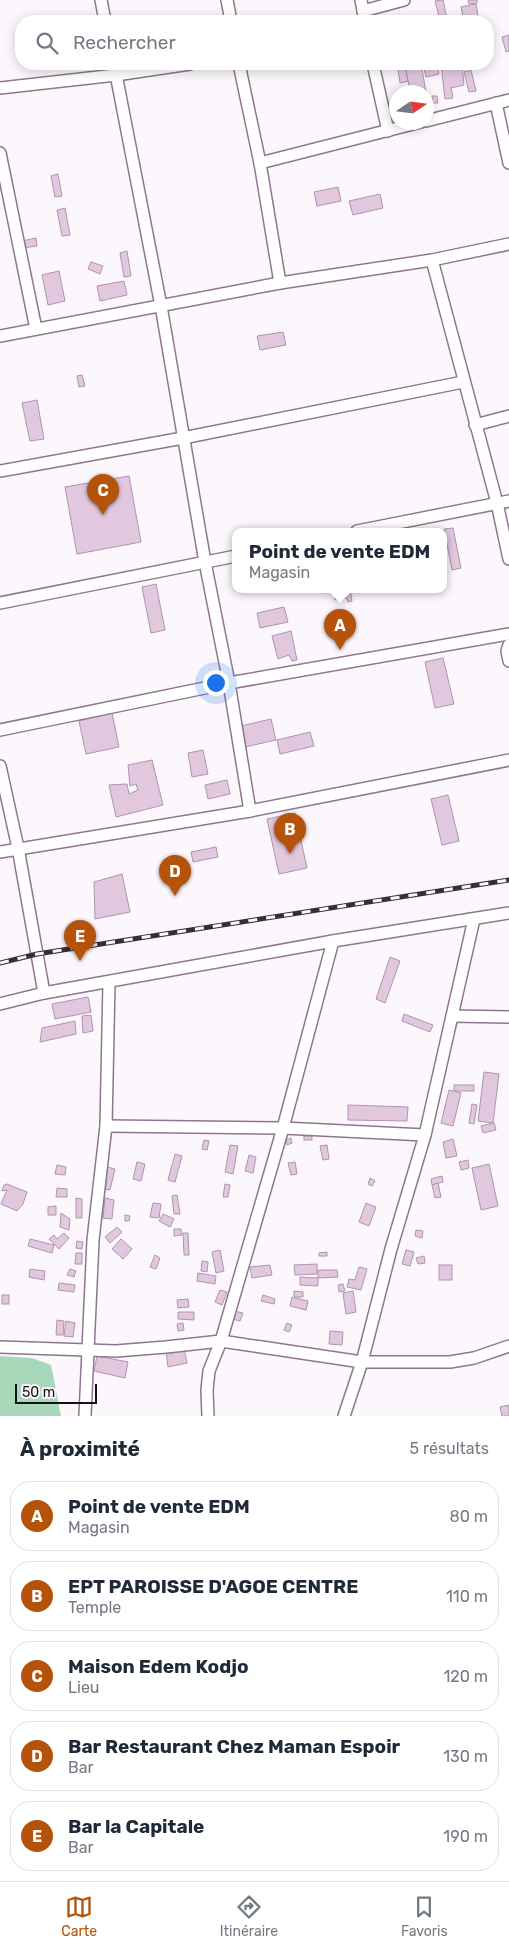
<!DOCTYPE html>
<html lang="fr">
<meta charset="utf-8">
<style>
:root{--surface:#fff;--page:#f2f2f3;--text:#1f2937;--muted:#747a83;--line:#e0e1e3;--accent:#b45309}
body{margin:0;font-family:Rubik,sans-serif;background:var(--page);color:var(--text)}
.compass{position:absolute;left:389px;top:85px;width:45px;height:45px;border-radius:50%;background:var(--surface);box-shadow:0 2px 12px #0003;rotate:77deg}
.scale{position:absolute;left:15px;bottom:12px;width:82px;box-sizing:border-box;padding-left:5px;border:2px solid #181019;border-top:0;font-size:14px;line-height:18px;white-space:nowrap;color:#181019;-webkit-text-stroke:4px #fcf7fc;paint-order:stroke}
.you{position:absolute;left:215px;top:682px;width:18px;height:18px;margin:-12px;border:4px solid #fff;border-radius:50%;background:#1a73e8;box-shadow:0 0 0 8px #1a73e833}
.badge{display:grid;place-items:center;width:32px;height:32px;border-radius:50%;background:var(--accent);color:#fff;font-size:16px;font-weight:700}
.pin{position:absolute;translate:-50% -41px;filter:drop-shadow(0 1px 2px #0008)}
.pin::after{content:'';position:absolute;top:26px;width:18px;height:15px;background:inherit;clip-path:polygon(0 0,100% 0,50% 100%)}
.popup{position:absolute;left:232px;top:528px;width:215px;height:65px;box-sizing:border-box;display:grid;place-content:center;border-radius:10px;background:var(--surface);filter:drop-shadow(0 1px 4px #0005);font-size:16px;white-space:nowrap;color:var(--muted)}
.popup b{font-size:19px;color:var(--text)}
.popup::after{content:'';position:absolute;left:50%;top:100%;margin-left:-10px;border:10px solid transparent;border-top-color:var(--surface)}
.list{margin:0;padding:0;list-style:none}
h2{display:flex;justify-content:space-between;align-items:center;height:65px;margin:0;padding:0 20px;font-size:21px}
h2 small{font-size:16px;font-weight:400;color:var(--muted)}
.list li{display:grid;grid-template-columns:32px 1fr auto;gap:15px;align-items:center;box-sizing:border-box;height:70px;margin:0 10px 10px;padding:0 10px;border:1px solid var(--line);border-radius:20px}
.list b{display:block;font-size:19px;white-space:nowrap}
.list p{margin:0;font-size:16px;white-space:nowrap;color:var(--muted)}
.list em{font-size:16px;font-style:normal;color:var(--muted)}
.icon{flex:none;width:28px;height:28px;fill:none;stroke:currentColor;stroke-width:2;stroke-linecap:round;stroke-linejoin:round}
.map{position:relative;flex:none;width:509px;height:1416px;overflow:hidden}
.search{position:absolute;background:var(--surface);box-shadow:0 2px 12px #0003;left:15px;right:15px;top:15px;height:55px;display:flex;align-items:center;gap:12px;box-sizing:border-box;padding:0 18px;border-radius:20px;color:var(--muted);font-size:19px}
.sheet{height:465px;background:var(--surface)}
nav{display:flex;justify-content:space-around;align-items:center;box-sizing:border-box;height:70px;border-top:1px solid var(--line);background:var(--surface);font-size:14px;color:var(--muted)}
nav a{display:grid;justify-items:center;gap:2px}
nav .on{color:var(--accent)}
.map>svg:first-child{display:block}
.green{fill:#a7d8b9}
.building{fill:#e2c8df;stroke:#ae95ab}
.lines{fill:none;stroke-linecap:round;stroke-linejoin:round}
.minor-casing{stroke:#8d778e;stroke-width:14}
.minor{stroke:#fff;stroke-width:11}
.rail-casing{stroke:#352e36;stroke-width:5}
.rail{stroke:#fcf7fc;stroke-width:3;stroke-dasharray:9;stroke-linecap:butt}
</style>
<div class="map">
<svg width="509" height="1416" viewBox="0 0 509 1416">
<rect width="100%" height="100%" fill="#fcf7fc"/>
<polygon class="green" points="0,1356 32,1358 51,1365 61,1416 0,1416"/>
<g class="building">
<polygon points="443,0 447,19 440,20 435,1"/>
<polygon points="468,0 477,0 477,3 469,4"/>
<polygon points="476,4 479,21 464,21 461,7"/>
<polygon points="509,35 509,51 506,52 502,37"/>
<polygon points="397,64 405,64 408,81 400,83"/>
<polygon points="405,64 421,64 426,92 410,92"/>
<polygon points="423,64 437,64 439,74 426,77"/>
<polygon points="441,64 462,64 464,85 451,88 453,98 445,99"/>
<polygon points="471,70 476,91 469,92 464,72"/>
<polygon points="432,96 437,96 438,103 433,103"/>
<polygon points="58,174 62,196 55,197 51,176"/>
<polygon points="338,187 341,201 317,206 314,192"/>
<polygon points="380,194 383,208 353,215 349,201"/>
<polygon points="65,208 70,235 62,236 57,210"/>
<polygon points="36,238 37,246 23,248 22,241"/>
<polygon points="127,251 131,276 124,277 120,253"/>
<polygon points="91,262 103,266 100,274 88,269"/>
<polygon points="59,271 65,301 48,305 42,275"/>
<polygon points="124,281 127,295 100,301 97,286"/>
<polygon points="283,332 286,345 260,350 257,336"/>
<polygon points="82,375 85,386 79,387 77,376"/>
<polygon points="37,400 44,439 30,441 22,403"/>
<polygon points="129,476 141,542 77,554 65,487"/>
<polygon points="453,528 461,568 452,570 444,529"/>
<polygon points="156,584 165,630 151,633 142,587"/>
<polygon points="334,589 350,589 352,601 348,602 347,598 335,600"/>
<polygon points="284,607 288,622 260,628 257,613"/>
<polygon points="291,631 297,660 292,661 289,655 278,659 272,636"/>
<polygon points="443,658 454,704 435,708 425,662"/>
<polygon points="112,713 119,747 86,754 79,721"/>
<polygon points="271,719 276,740 245,747 241,726"/>
<polygon points="310,732 314,746 280,754 277,740"/>
<polygon points="203,750 208,774 192,777 188,753"/>
<polygon points="152,760 163,805 116,817 109,785 127,784 129,794 138,790 136,784 130,786 128,765"/>
<polygon points="227,780 230,794 208,799 205,785"/>
<polygon points="448,795 459,841 442,845 431,799"/>
<polygon points="295,813 307,868 279,874 267,819"/>
<polygon points="216,847 218,857 193,862 191,852"/>
<polygon points="122,874 130,912 95,919 94,882"/>
<polygon points="390,957 400,961 385,1003 376,999"/>
<polygon points="88,997 91,1012 55,1019 52,1004"/>
<polygon points="404,1014 433,1025 430,1032 402,1021"/>
<polygon points="91,1015 93,1031 83,1033 82,1016"/>
<polygon points="75,1021 76,1034 40,1042 42,1028"/>
<polygon points="484,1072 499,1074 493,1123 478,1121"/>
<rect x="454" y="1085" width="20" height="6"/>
<polygon points="449,1090 461,1093 453,1126 441,1123"/>
<polygon points="472,1104 477,1105 474,1124 469,1123"/>
<polygon points="348,1105 408,1107 407,1121 348,1120"/>
<polygon points="494,1123 496,1130 483,1133 481,1126"/>
<rect x="304" y="1136" width="8" height="4"/>
<polygon points="291,1138 292,1143 287,1145 286,1140"/>
<polygon points="453,1139 457,1156 446,1158 443,1142"/>
<polygon points="204,1140 209,1141 207,1150 202,1149"/>
<polygon points="230,1145 238,1146 233,1174 225,1172"/>
<polygon points="327,1145 329,1159 323,1160 320,1146"/>
<polygon points="175,1154 182,1156 175,1182 168,1180"/>
<polygon points="249,1155 256,1157 253,1173 245,1171"/>
<polygon points="468,1160 469,1168 461,1170 459,1162"/>
<polygon points="137,1162 145,1164 141,1181 133,1179"/>
<polygon points="295,1162 297,1174 291,1175 288,1163"/>
<polygon points="489,1164 498,1206 481,1210 472,1168"/>
<polygon points="57,1165 66,1167 65,1175 55,1174"/>
<polygon points="104,1166 115,1169 110,1190 105,1189 107,1180 100,1178"/>
<polygon points="442,1176 443,1182 432,1185 431,1179"/>
<polygon points="370,1178 375,1181 372,1186 368,1184"/>
<polygon points="438,1183 441,1197 435,1198 432,1185"/>
<polygon points="7,1184 27,1192 23,1204 17,1211 1,1204 7,1190 2,1191 4,1185"/>
<polygon points="225,1184 230,1185 228,1197 223,1197"/>
<polygon points="57,1188 67,1189 67,1197 56,1197"/>
<polygon points="177,1195 180,1214 174,1214 172,1196"/>
<polygon points="76,1198 82,1199 82,1218 76,1218"/>
<polygon points="105,1198 114,1200 112,1219 103,1218"/>
<polygon points="153,1203 161,1204 159,1218 150,1217"/>
<polygon points="366,1203 376,1207 369,1226 359,1222"/>
<polygon points="56,1206 56,1215 48,1215 48,1207"/>
<polygon points="61,1213 70,1219 69,1230 60,1227"/>
<polygon points="163,1214 174,1219 170,1227 159,1221"/>
<polygon points="125,1215 130,1216 129,1221 125,1221"/>
<polygon points="117,1227 122,1232 110,1243 105,1237"/>
<polygon points="174,1229 181,1229 182,1235 174,1236"/>
<polygon points="416,1230 423,1231 422,1238 415,1236"/>
<polygon points="64,1233 69,1238 59,1249 49,1239 54,1235 57,1239"/>
<polygon points="183,1233 188,1233 189,1255 184,1255"/>
<polygon points="30,1239 54,1245 52,1253 28,1246"/>
<polygon points="121,1239 132,1249 123,1259 112,1249"/>
<polygon points="77,1241 83,1242 82,1249 76,1248"/>
<polygon points="220,1250 224,1271 216,1273 212,1252"/>
<polygon points="406,1250 414,1252 410,1266 402,1264"/>
<polygon points="327,1252 327,1256 319,1256 319,1253"/>
<polygon points="76,1253 82,1253 82,1264 75,1264"/>
<polygon points="155,1255 160,1258 156,1269 150,1267"/>
<polygon points="424,1256 425,1263 418,1264 416,1258"/>
<polygon points="202,1261 208,1262 207,1272 201,1271"/>
<polygon points="317,1264 317,1274 295,1275 294,1265"/>
<polygon points="270,1265 272,1275 252,1278 250,1267"/>
<rect x="439" y="1265" width="13" height="15"/>
<polygon points="359,1267 367,1269 361,1290 347,1287 349,1279 355,1280"/>
<polygon points="30,1269 45,1271 44,1280 29,1277"/>
<polygon points="70,1269 76,1271 74,1277 67,1275"/>
<polygon points="318,1270 337,1270 338,1277 318,1278"/>
<polygon points="198,1273 216,1276 215,1284 197,1281"/>
<polygon points="300,1277 318,1278 318,1286 300,1285"/>
<polygon points="59,1283 75,1285 74,1292 58,1290"/>
<polygon points="343,1284 345,1291 339,1292 338,1285"/>
<polygon points="220,1290 227,1292 222,1305 215,1302"/>
<polygon points="294,1291 303,1292 303,1297 294,1297"/>
<polygon points="353,1291 356,1312 346,1314 343,1293"/>
<rect x="2" y="1295" width="7" height="9"/>
<polygon points="263,1295 275,1299 274,1304 261,1301"/>
<polygon points="292,1297 308,1301 306,1310 290,1306"/>
<polygon points="188,1299 189,1307 178,1308 177,1300"/>
<polygon points="234,1311 243,1313 240,1321 232,1319"/>
<polygon points="178,1312 194,1312 194,1320 178,1319"/>
<polygon points="57,1320 64,1321 63,1335 56,1335"/>
<polygon points="66,1321 75,1323 73,1337 64,1336"/>
<polygon points="183,1323 184,1330 178,1331 177,1324"/>
<polygon points="287,1323 292,1325 289,1332 284,1330"/>
<polygon points="330,1331 343,1332 342,1345 329,1344"/>
<polygon points="184,1348 187,1363 168,1367 166,1351"/>
<polygon points="97,1356 128,1362 125,1378 94,1371"/>
<polygon points="509,1405 509,1416 502,1416 500,1407"/>
</g>
<g class="lines">
<defs>
<g id="minor">
<polyline points="101,0 105,21"/>
<polyline points="227,0 231,21"/>
<polyline points="361,0 365,21"/>
<polyline points="363,11 404,0"/>
<polyline points="114,64 161,306 205,562 229,683 250,811"/>
<polyline points="239,64 260,163 280,283"/>
<polyline points="373,64 388,131"/>
<polyline points="0,88 116,75 190,64"/>
<polyline points="496,103 509,163"/>
<polyline points="426,121 509,100"/>
<polyline points="0,153 36,329"/>
<polyline points="260,163 421,122"/>
<polyline points="432,260 497,503 509,559"/>
<polyline points="0,336 280,283 432,260 509,244"/>
<polyline points="475,425 509,416"/>
<polyline points="0,471 183,438 463,382"/>
<polyline points="357,531 509,501"/>
<polyline points="0,603 236,556"/>
<polyline points="509,645 507,651 509,661"/>
<polyline points="0,730 229,683 509,634"/>
<polyline points="0,766 18,848 44,993"/>
<polyline points="0,852 250,811 509,760"/>
<polyline points="0,1004 44,993 333,941 509,913"/>
<polyline points="452,1016 509,1017"/>
<polyline points="106,1126 283,1128 425,1135"/>
<polyline points="0,1347 116,1351 166,1347 221,1341 362,1362 450,1362 474,1358 509,1346"/>
<polyline points="85,1416 93,1240 106,1126 109,983"/>
<polyline points="208,1416 207,1390 209,1371 221,1341 283,1128 333,941"/>
<polyline points="344,1416 362,1362 391,1249 425,1135 474,919"/>
</g>
</defs>
<use href="#minor" class="minor-casing"/>
<use href="#minor" class="minor"/>
<defs>
<polyline id="rail" points="0,963 37,954 509,880"/>
</defs>
<use href="#rail" class="rail-casing"/>
<use href="#rail" class="rail"/>
</g>
</svg>
<svg class="compass" viewBox="-18 -18 36 36"><path d="M0-13l5 13h-10z" fill="#e53935"/><path d="M0 13l5-13h-10z" fill="#747a83"/></svg>
<div class="scale">50 m</div>
<div class="you"></div>
<div class="pin badge" style="left:340px;top:650px">A</div>
<div class="popup"><b>Point de vente EDM</b>Magasin</div>
<div class="pin badge" style="left:290px;top:854px">B</div>
<div class="pin badge" style="left:103px;top:515px">C</div>
<div class="pin badge" style="left:175px;top:896px">D</div>
<div class="pin badge" style="left:80px;top:961px">E</div>
<div class="search"><svg class="icon" aria-label="search" viewBox="0 0 24 24"><circle cx="10" cy="10" r="6"/><path d="M15 15l6 6"/></svg>Rechercher</div>
</div>
<section class="sheet">
<h2>À proximité<small>5 résultats</small></h2>
<ul class="list">
<li><span class="badge">A</span><div><b>Point de vente EDM</b><p>Magasin</p></div><em>80 m</em></li>
<li><span class="badge">B</span><div><b>EPT PAROISSE D'AGOE CENTRE</b><p>Temple</p></div><em>110 m</em></li>
<li><span class="badge">C</span><div><b>Maison Edem Kodjo</b><p>Lieu</p></div><em>120 m</em></li>
<li><span class="badge">D</span><div><b>Bar Restaurant Chez Maman Espoir</b><p>Bar</p></div><em>130 m</em></li>
<li><span class="badge">E</span><div><b>Bar la Capitale</b><p>Bar</p></div><em>190 m</em></li>
</ul>
</section>
<nav>
<a class="on"><svg class="icon" aria-label="map" viewBox="0 0 24 24"><path d="M3 6l6-2 6 2 6-2v14l-6 2-6-2-6 2zM9 4v14M15 6v14"/></svg>Carte</a>
<a><svg class="icon" aria-label="directions" viewBox="0 0 24 24"><path d="M12 3l9 9-9 9-9-9zM9 14v-3h6M13 9l2 2-2 2"/></svg>Itinéraire</a>
<a><svg class="icon" aria-label="saved" viewBox="0 0 24 24"><path d="M7 4h10v16l-5-4-5 4z"/></svg>Favoris</a>
</nav>
